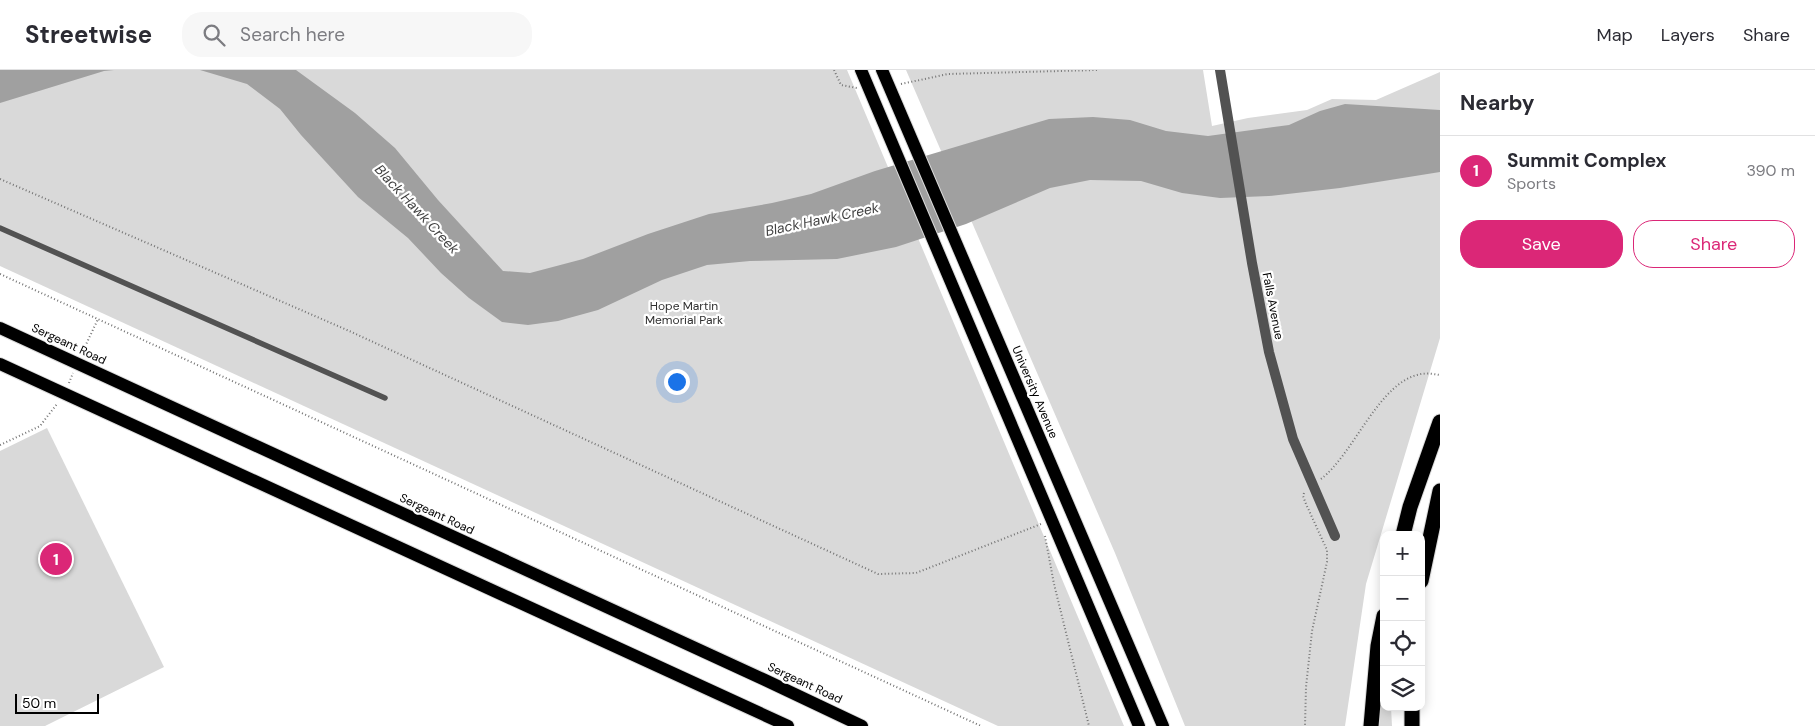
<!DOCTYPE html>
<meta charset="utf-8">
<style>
:root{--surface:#fff;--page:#f7f7f7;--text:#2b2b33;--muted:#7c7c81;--line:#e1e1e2;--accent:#db2777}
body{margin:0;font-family:"DM Sans",sans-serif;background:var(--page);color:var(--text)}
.controls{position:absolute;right:15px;bottom:15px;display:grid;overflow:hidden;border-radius:10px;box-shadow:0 2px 12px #0003}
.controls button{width:45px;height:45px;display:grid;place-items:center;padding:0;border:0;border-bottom:1px solid var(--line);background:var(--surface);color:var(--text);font:25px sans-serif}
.scale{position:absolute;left:15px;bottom:12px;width:84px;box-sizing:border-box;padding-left:5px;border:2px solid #000;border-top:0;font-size:14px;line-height:18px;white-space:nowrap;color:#000;-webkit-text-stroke:4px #fff;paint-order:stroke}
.you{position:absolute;left:676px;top:311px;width:18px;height:18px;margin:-12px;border:4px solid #fff;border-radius:50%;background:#1a73e8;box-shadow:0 0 0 8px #1a73e833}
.badge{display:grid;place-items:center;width:32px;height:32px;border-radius:50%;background:var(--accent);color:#fff;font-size:16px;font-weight:700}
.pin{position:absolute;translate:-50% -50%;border:2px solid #fff;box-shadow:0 1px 5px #0006}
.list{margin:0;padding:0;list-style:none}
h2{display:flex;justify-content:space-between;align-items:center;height:65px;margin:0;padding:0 20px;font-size:21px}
h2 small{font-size:16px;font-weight:400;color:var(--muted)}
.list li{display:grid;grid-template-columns:32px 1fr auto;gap:15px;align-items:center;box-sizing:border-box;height:70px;padding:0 20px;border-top:1px solid var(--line)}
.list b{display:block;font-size:19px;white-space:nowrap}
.list p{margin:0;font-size:16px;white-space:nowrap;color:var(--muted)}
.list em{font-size:16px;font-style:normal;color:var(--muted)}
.actions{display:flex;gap:10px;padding:15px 20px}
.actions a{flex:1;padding:11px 0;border:1px solid var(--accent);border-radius:20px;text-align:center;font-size:18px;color:var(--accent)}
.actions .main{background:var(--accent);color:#fff}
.icon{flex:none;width:28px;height:28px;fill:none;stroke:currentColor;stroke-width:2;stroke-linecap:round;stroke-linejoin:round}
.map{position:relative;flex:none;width:1440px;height:656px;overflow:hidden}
header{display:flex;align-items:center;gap:30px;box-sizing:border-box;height:70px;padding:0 25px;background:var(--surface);border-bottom:1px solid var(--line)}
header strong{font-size:24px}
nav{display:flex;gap:28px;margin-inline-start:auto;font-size:18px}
.search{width:350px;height:45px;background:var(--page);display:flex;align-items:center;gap:12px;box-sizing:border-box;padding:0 18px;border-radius:20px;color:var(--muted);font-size:19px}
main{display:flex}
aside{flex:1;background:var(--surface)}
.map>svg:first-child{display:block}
.green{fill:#d9d9d9}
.water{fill:#a0a0a0}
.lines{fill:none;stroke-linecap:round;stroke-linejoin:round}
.primary-casing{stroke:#dbdbdb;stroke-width:14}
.highway-casing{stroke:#dbdbdb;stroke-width:17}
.path{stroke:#747474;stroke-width:2;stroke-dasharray:1 2.5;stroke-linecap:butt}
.lane{stroke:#525252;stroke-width:5.5}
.street{stroke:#525252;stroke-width:10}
.primary{stroke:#000;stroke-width:12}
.highway{stroke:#000;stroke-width:15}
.labels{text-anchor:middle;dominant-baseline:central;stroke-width:4.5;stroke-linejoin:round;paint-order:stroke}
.park-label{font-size:12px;fill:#303030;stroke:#fff}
.street-label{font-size:12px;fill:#000;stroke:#fff}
.water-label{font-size:14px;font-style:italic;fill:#414141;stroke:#fff}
</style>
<header>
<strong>Streetwise</strong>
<div class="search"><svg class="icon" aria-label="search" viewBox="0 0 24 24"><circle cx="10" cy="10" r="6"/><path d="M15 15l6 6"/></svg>Search here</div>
<nav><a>Map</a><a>Layers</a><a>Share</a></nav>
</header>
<main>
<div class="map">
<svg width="1440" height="656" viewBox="0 0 1440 656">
<rect width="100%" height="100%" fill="#fff"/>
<g class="green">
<polygon points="0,0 847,0 1124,656 998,656 0,196"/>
<polygon points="906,0 1203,0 1212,56 1248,48 1307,40 1332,29 1376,30 1440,2 1440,268 1366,514 1345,656 1185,656 1115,483"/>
<polygon points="47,358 164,597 45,656 0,656 0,381"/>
<polygon points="1384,580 1384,637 1391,637 1392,656 1377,656"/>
</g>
<g class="water">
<polygon points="0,0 114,0 104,1 0,33"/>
<polygon points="200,0 296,0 355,43 395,78 438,130 503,201 530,203 583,189 648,164 709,144 772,133 811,124 875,101 1049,49 1093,47 1130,50 1166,61 1208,66 1289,55 1320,41 1345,34 1440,40 1440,102 1340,118 1269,126 1220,128 1182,123 1141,111 1090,110 1050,118 966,154 896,177 837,189 750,191 707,195 662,210 598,240 558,251 528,255 502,252 469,228 441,203 408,168 358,127 301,65 280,39 247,14"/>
</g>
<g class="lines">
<defs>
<g id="primary">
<polyline points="861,0 1139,656"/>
<polyline points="882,0 1163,656"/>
<polyline points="0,258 765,610 862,656"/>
<polyline points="0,294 788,656"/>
</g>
<g id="highway">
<polyline points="1403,465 1410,437 1440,352"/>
<polyline points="1421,511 1440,421"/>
<polyline points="1371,656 1378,576 1384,546"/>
<polyline points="1412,656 1412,637"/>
</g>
</defs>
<use href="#primary" class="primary-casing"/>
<use href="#highway" class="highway-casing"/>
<g class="path">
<polyline points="834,0 841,15 857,18"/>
<polyline points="901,14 948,4 1097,0"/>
<polyline points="0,109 347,260 878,504 916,503 1041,454"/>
<polyline points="0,204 981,656"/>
<polyline points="82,283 98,249"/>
<polyline points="69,313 73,303"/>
<polyline points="0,375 40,356 57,334"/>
<path d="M1321,409C1354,384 1379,311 1421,304C1427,303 1434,304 1440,305"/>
<polyline points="1304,423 1303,426 1306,434 1327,480 1327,492 1312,561 1306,617 1305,656"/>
<polyline points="1045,466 1054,514 1089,656"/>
</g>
<polyline class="lane" points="0,158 385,328"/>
<polyline class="street" points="1220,0 1252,193 1269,282 1293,369 1335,466"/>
<use href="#primary" class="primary"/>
<use href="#highway" class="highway"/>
</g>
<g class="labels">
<g class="park-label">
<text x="684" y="236">Hope Martin<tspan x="684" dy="14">Memorial Park</tspan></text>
</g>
<g class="street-label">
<text transform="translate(1273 236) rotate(79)">Falls Avenue</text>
<text transform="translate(69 274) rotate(25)">Sergeant Road</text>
<text transform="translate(1035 322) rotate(67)">University Avenue</text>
<text transform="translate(437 444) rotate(25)">Sergeant Road</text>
<text transform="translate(805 613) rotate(25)">Sergeant Road</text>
</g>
<g class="water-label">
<text transform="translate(417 139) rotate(47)">Black Hawk Creek</text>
<text transform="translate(822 149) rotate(-12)">Black Hawk Creek</text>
</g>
</g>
</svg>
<div class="controls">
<button>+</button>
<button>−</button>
<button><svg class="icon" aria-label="locate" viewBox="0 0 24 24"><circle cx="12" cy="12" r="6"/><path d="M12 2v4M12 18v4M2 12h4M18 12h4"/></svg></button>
<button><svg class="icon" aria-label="layers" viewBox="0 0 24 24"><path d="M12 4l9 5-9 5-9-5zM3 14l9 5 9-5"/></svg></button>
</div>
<div class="scale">50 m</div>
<div class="you"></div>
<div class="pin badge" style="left:56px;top:489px">1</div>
</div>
<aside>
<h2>Nearby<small></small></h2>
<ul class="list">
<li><span class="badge">1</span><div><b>Summit Complex</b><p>Sports</p></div><em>390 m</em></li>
</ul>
<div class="actions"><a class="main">Save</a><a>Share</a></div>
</aside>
</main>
